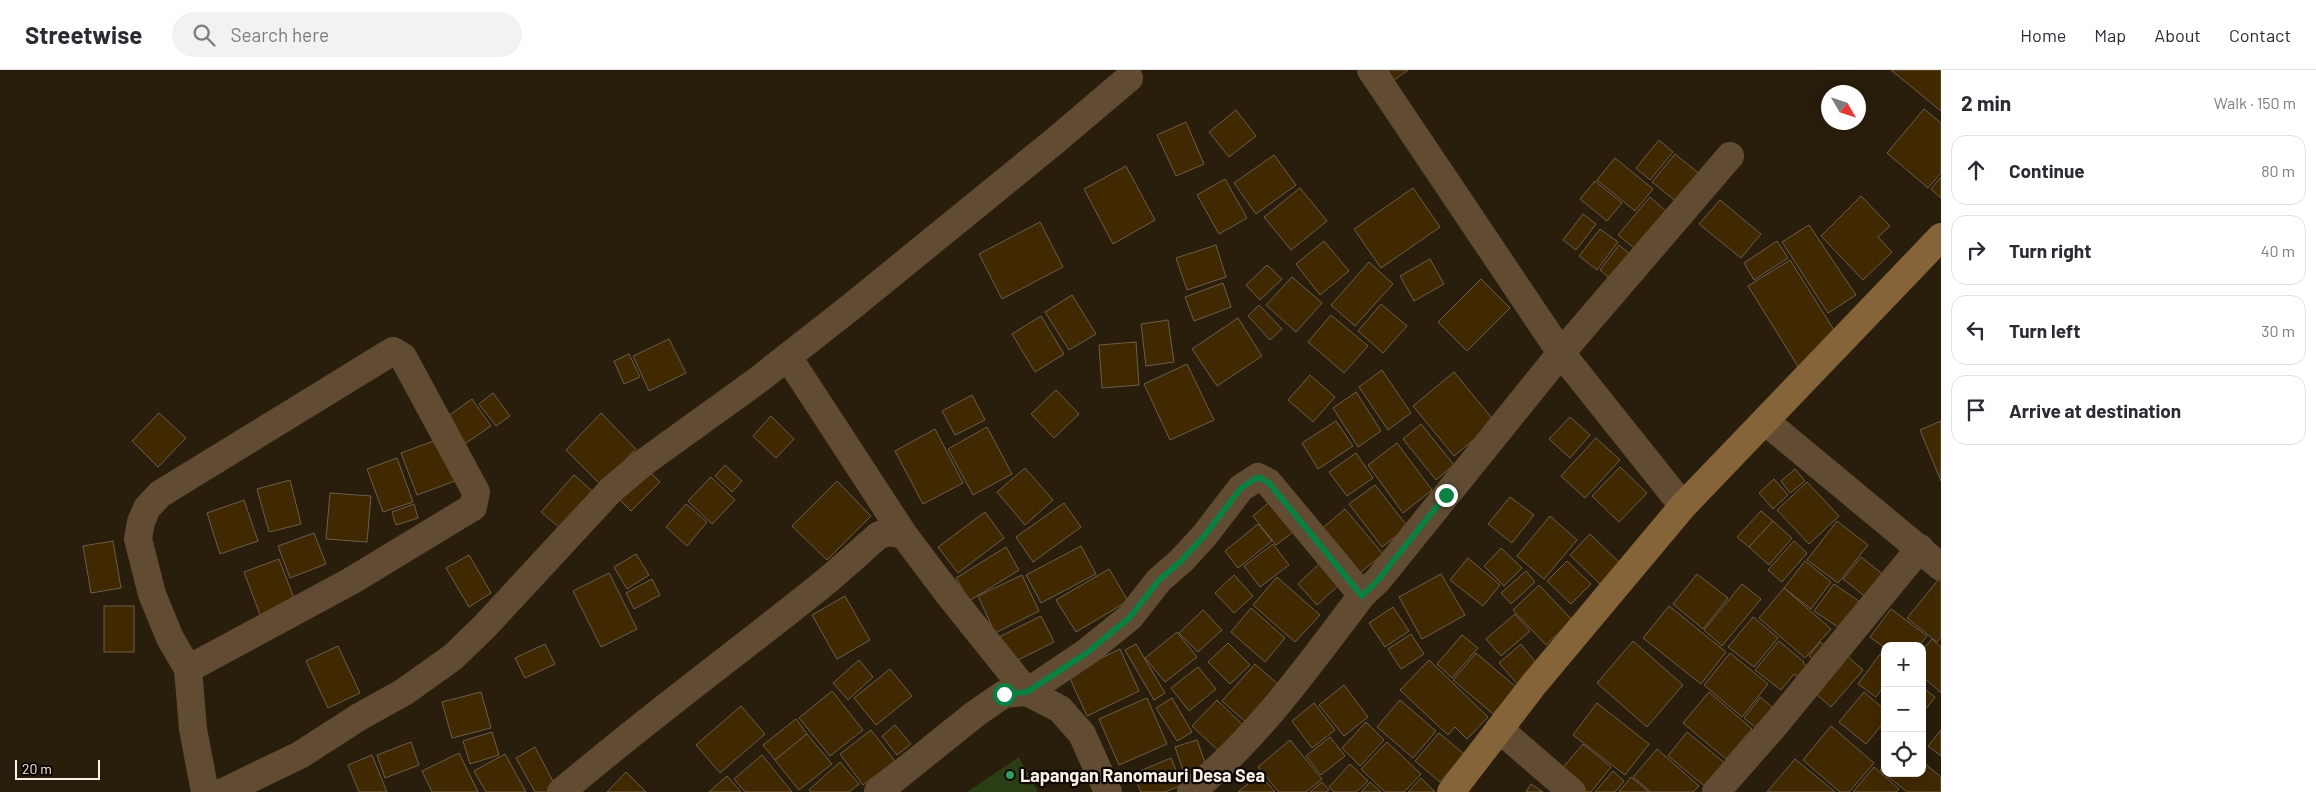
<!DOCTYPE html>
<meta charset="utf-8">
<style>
:root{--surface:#fff;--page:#f2f2f3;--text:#2b2b33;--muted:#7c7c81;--line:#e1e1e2}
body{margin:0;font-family:Barlow,sans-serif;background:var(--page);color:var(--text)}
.controls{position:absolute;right:15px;bottom:15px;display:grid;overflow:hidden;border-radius:10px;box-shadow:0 5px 20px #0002}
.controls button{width:45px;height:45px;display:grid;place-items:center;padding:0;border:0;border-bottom:1px solid var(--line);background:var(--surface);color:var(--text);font:25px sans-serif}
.compass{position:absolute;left:1821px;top:15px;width:45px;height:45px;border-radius:50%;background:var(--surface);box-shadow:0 5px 20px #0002;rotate:129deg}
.scale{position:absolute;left:15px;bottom:12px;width:85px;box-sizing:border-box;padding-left:5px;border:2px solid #f9f1e6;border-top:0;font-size:14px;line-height:18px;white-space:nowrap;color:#f9f1e6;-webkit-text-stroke:4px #0d0803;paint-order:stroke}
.stop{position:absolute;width:15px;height:15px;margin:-11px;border:4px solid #0b8043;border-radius:50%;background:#fff}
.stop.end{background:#0b8043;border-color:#fff;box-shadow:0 1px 5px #0008}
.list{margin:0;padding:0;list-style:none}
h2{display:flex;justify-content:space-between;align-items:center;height:65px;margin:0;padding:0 20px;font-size:21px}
h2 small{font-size:16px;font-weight:400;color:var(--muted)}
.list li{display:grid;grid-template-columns:32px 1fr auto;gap:15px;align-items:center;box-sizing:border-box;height:70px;margin:0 10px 10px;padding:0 10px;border:1px solid var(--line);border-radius:15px}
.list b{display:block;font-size:19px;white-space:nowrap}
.list em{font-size:16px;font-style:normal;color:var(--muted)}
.icon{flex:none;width:28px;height:28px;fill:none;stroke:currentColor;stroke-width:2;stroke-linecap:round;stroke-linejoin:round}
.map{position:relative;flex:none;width:1941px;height:722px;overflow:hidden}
header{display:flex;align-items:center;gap:30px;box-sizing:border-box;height:70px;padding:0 25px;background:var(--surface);border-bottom:1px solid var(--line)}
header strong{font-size:24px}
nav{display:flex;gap:28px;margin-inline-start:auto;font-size:18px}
.search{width:350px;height:45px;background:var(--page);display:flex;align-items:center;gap:12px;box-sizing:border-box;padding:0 18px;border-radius:28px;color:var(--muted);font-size:19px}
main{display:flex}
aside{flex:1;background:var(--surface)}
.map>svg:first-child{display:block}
.green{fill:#2b3d15}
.building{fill:#402900;stroke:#6c5e4b}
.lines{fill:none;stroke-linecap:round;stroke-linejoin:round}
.minor{stroke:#614b32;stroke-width:28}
.secondary{stroke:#85643a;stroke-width:28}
.route{stroke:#0b8043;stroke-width:6}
.leisure-dot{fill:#2e9e5b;stroke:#0d0803;stroke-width:2}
.labels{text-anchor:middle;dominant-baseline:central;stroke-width:4.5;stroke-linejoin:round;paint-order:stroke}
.poi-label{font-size:18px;font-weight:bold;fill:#f9f1e6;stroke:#0d0803;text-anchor:start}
</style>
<header>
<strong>Streetwise</strong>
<div class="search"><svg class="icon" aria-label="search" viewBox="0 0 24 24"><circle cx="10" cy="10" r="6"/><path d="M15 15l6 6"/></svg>Search here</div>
<nav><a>Home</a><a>Map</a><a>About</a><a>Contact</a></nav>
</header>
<main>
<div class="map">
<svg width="1941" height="722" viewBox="0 0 1941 722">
<rect width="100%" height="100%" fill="#291d0b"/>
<polygon class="green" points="1019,687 1038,722 967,722"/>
<g class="building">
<polygon points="1388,0 1408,0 1394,10"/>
<polygon points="1891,0 1941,0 1941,41"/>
<polygon points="1924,39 1941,53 1941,103 1928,118 1887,83"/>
<polygon points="1236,40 1256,66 1229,87 1209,62"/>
<polygon points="1186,52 1204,94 1176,106 1157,65"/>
<polygon points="1659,70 1673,82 1650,110 1636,98"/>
<polygon points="1675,84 1701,105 1678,133 1652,112"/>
<polygon points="1274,85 1296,115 1256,144 1234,113"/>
<polygon points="1615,88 1653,119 1635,141 1597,110"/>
<polygon points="1126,96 1155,150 1113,174 1084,119"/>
<polygon points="1941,107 1941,128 1931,119"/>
<polygon points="1225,109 1247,148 1219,164 1197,125"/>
<polygon points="1595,111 1622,133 1607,151 1580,129"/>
<polygon points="1300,118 1327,151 1291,180 1264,147"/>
<polygon points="1413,118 1440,157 1381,198 1354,159"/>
<polygon points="1861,126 1890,156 1878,167 1892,182 1863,210 1821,166"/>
<polygon points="1650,127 1675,149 1644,186 1618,165"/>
<polygon points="1720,130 1761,164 1741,188 1699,154"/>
<polygon points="1583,144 1596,154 1576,180 1563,170"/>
<polygon points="1040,152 1063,197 1002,229 979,184"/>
<polygon points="1809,155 1856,225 1828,243 1782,172"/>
<polygon points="1600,159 1618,172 1597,200 1579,186"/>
<polygon points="1324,171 1349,201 1320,225 1296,194"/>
<polygon points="1777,171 1788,188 1754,210 1744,193"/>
<polygon points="1216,175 1226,207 1187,220 1176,188"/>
<polygon points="1619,175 1635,188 1615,213 1600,200"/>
<polygon points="1430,189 1444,214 1414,231 1400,206"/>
<polygon points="1790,190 1841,271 1799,298 1748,216"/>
<polygon points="1369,192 1393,214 1355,256 1331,235"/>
<polygon points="1267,195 1282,209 1260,230 1246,215"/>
<polygon points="1292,207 1322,233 1296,262 1266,235"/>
<polygon points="1481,209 1510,238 1467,281 1438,252"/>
<polygon points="1223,213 1231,237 1194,251 1185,227"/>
<polygon points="1072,225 1096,264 1069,280 1045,242"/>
<polygon points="1381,234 1407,256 1383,283 1358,261"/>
<polygon points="1259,235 1282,259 1270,270 1248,246"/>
<polygon points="1331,245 1368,276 1344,303 1308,272"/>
<polygon points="1041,246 1064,284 1035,302 1012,264"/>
<polygon points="1238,248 1262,286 1217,316 1192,279"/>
<polygon points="1168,250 1174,292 1146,296 1141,254"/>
<polygon points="669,269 686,303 649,321 633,286"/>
<polygon points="1136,272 1139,315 1102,318 1099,275"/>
<polygon points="629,284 640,307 624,314 614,291"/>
<polygon points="1187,294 1214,350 1170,370 1144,314"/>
<polygon points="1382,300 1411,343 1388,360 1359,317"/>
<polygon points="1454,302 1495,352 1454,386 1413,336"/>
<polygon points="1310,305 1335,327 1313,352 1288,330"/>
<polygon points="1056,320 1079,344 1054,368 1031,344"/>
<polygon points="1356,322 1381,361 1358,377 1333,338"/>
<polygon points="493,323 510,346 496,356 479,334"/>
<polygon points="972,325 985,350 955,365 942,341"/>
<polygon points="472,329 491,356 463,375 444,349"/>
<polygon points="159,343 186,368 158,397 132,371"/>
<polygon points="601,343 636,379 601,415 566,380"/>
<polygon points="771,346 794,369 776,388 753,366"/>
<polygon points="1570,347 1590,365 1570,388 1549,369"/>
<polygon points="1336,351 1353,376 1318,399 1302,373"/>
<polygon points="1941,351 1941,411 1920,360"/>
<polygon points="1421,354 1454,395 1436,410 1403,369"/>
<polygon points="987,357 1012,404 973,425 948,379"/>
<polygon points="935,359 963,413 923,434 895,381"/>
<polygon points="1596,368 1620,390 1585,428 1561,406"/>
<polygon points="439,369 455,411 417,425 401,383"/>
<polygon points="1397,373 1432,420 1403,443 1368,395"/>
<polygon points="1356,383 1373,408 1347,426 1329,402"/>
<polygon points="397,388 413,432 383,442 367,399"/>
<polygon points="725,395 742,411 732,422 715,406"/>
<polygon points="1620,397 1647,423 1619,452 1592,426"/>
<polygon points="646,398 660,412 631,441 617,427"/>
<polygon points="1025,398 1053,430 1025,455 997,422"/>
<polygon points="1795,399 1805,411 1790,423 1781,411"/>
<polygon points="574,405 598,426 566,463 541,442"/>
<polygon points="711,407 735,430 712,454 688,431"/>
<polygon points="1774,409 1788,425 1773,439 1759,423"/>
<polygon points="290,410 301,454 269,462 257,419"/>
<polygon points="837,411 871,446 827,490 792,456"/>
<polygon points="1807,412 1839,446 1809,474 1777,440"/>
<polygon points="1375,415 1408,457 1382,477 1349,434"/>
<polygon points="330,423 371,426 367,472 326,469"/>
<polygon points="1510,427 1534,445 1512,473 1488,454"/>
<polygon points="1273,429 1297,459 1276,475 1253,446"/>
<polygon points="244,430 258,471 220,484 207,443"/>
<polygon points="1064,433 1081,457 1033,492 1016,467"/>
<polygon points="414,434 418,448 396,455 392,442"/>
<polygon points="686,434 707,452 687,476 666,457"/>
<polygon points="1345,439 1383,484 1356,506 1318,462"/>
<polygon points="1761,441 1773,451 1749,477 1737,467"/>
<polygon points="985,442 1004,468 958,503 938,477"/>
<polygon points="1550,446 1577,470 1544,509 1517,486"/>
<polygon points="1773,451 1792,468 1769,495 1749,477"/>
<polygon points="1837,451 1868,475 1838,513 1807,490"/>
<polygon points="1258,454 1272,471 1238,498 1225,481"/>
<polygon points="314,463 326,494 290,508 278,476"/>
<polygon points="1590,464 1622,495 1602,516 1570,485"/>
<polygon points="113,471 121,518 91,523 83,476"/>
<polygon points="1794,471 1807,483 1782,512 1768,500"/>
<polygon points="1273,474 1289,495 1260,517 1244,496"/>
<polygon points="1081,476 1096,504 1041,533 1026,505"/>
<polygon points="1006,477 1019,500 969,531 956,508"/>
<polygon points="1501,478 1522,498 1504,516 1484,496"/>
<polygon points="636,484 649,505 627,519 614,497"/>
<polygon points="469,485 491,523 469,537 446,498"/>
<polygon points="1861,487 1885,506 1867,528 1843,509"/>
<polygon points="1468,488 1500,515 1483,536 1450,510"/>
<polygon points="279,489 297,536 262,550 244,502"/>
<polygon points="1567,491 1591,514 1571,534 1547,511"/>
<polygon points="1805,491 1831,512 1811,539 1784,518"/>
<polygon points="1321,492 1341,513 1317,535 1298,514"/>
<polygon points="1109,499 1128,531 1076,562 1056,530"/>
<polygon points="1526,501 1535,512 1511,534 1501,523"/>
<polygon points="609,503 637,559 601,577 573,521"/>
<polygon points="1441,504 1465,545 1422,569 1399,527"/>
<polygon points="1697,504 1728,528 1703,559 1673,534"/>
<polygon points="1022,505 1039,541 995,563 978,526"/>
<polygon points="1234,505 1253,526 1234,543 1215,523"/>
<polygon points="1277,507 1320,545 1295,572 1253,535"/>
<polygon points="652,509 660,525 634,539 626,523"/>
<polygon points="1939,509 1941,511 1941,567 1937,572 1907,548"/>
<polygon points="1742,514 1761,529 1722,576 1704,560"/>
<polygon points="1834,514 1863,534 1844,561 1814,541"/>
<polygon points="1539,515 1572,550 1546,575 1513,540"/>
<polygon points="1784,518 1831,559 1805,588 1759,548"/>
<polygon points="845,526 870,570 837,589 812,545"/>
<rect x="104" y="536" width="30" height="46"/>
<polygon points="1669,536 1726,582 1701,614 1643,568"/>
<polygon points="1393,537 1409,561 1385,577 1369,553"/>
<polygon points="1251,538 1285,568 1265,592 1231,562"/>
<polygon points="1891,539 1927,566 1919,576 1885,576 1885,578 1870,567"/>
<polygon points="1203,540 1222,560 1198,582 1179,563"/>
<polygon points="1515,544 1530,561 1501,586 1486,569"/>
<polygon points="1041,546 1054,572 1010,594 997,568"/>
<polygon points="1753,547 1778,568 1754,597 1728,577"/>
<polygon points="1177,562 1197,587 1165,612 1145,588"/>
<polygon points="1411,564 1424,584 1401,599 1388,579"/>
<polygon points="1462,565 1478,578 1452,608 1437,594"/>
<polygon points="1932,569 1941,577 1941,623 1922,606 1922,580"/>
<polygon points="1633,571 1683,615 1647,657 1597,613"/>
<polygon points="1779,571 1804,592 1803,593 1812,601 1803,612 1794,604 1781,620 1755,600"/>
<polygon points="1820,572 1830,579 1818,594 1809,586"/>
<polygon points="1228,573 1250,595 1230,614 1208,592"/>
<polygon points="545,574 555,594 525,608 515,588"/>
<polygon points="1136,574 1165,623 1154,630 1125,580"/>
<polygon points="1521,574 1541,599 1520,617 1499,593"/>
<polygon points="338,576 360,623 328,638 306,591"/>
<polygon points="1120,579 1139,621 1087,646 1068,604"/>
<polygon points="1476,583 1516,617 1493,644 1453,610"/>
<polygon points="1730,583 1768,614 1742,647 1704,615"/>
<polygon points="1880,584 1885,587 1885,615 1876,627 1858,614"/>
<polygon points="1846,585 1863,600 1831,637 1814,622"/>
<polygon points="859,590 873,607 848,630 833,613"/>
<polygon points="1429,590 1488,647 1467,669 1455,657 1448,665 1400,620"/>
<polygon points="1255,594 1280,616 1247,653 1222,631"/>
<polygon points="1198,597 1216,619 1189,641 1171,618"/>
<polygon points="890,599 912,626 876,655 854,628"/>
<polygon points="1344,615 1368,647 1344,666 1319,635"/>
<polygon points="1922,617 1935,627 1922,644"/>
<polygon points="832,621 863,660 830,686 799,648"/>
<polygon points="481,622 491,658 452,668 442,632"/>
<polygon points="1709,622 1752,659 1726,689 1683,653"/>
<polygon points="1864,622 1885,640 1885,651 1866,674 1839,652"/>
<polygon points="1760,627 1777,641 1761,662 1744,648"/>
<polygon points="1147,628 1167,674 1119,695 1099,649"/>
<polygon points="1172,628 1192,662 1177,671 1156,638"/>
<polygon points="1217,630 1247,659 1223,685 1192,656"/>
<polygon points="1400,630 1436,661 1413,688 1377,657"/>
<polygon points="1314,633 1335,660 1312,678 1292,651"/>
<polygon points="1597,633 1649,674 1625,705 1573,665"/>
<polygon points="741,636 765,664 720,703 696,675"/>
<polygon points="796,649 807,664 775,690 763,675"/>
<polygon points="1366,652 1384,670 1360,696 1342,678"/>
<polygon points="895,655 911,674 897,685 882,666"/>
<polygon points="1831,656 1874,693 1849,722 1840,722 1803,690"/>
<polygon points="871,660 895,691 863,715 840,684"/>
<polygon points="1941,660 1941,686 1928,676"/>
<polygon points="492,662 499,685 470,694 463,671"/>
<polygon points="1687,662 1726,694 1707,718 1668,686"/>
<polygon points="1439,663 1464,684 1440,712 1415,691"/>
<polygon points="807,664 832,694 799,720 775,690"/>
<polygon points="1330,667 1345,686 1321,705 1306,686"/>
<polygon points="1197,670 1209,704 1187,712 1175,677"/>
<polygon points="1290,670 1322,709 1306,722 1279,722 1258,697"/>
<polygon points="411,672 419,695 385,708 377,685"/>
<polygon points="1387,672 1421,704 1404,722 1385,722 1361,699"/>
<polygon points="1583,674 1611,697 1591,722 1583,722 1559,702"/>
<polygon points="535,677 557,719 552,722 535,722 516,688"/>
<polygon points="1657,679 1699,716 1693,722 1651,722 1633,707"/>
<polygon points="459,683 478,722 432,722 422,701"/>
<polygon points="505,684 526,722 486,722 474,701"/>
<polygon points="372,685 387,722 359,722 348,695"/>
<polygon points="762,685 792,722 745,722 734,709"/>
<polygon points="1171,688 1182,715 1165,722 1141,722 1133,704"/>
<polygon points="1795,689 1835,722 1767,722"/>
<polygon points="1922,691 1941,707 1941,722 1907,722 1880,700 1885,694 1885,703 1922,703"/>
<polygon points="840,692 859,714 849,722 811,722 809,720"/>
<polygon points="1350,694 1368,711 1356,722 1334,722 1329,717"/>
<polygon points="1874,697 1899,719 1896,722 1853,722"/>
<polygon points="1613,701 1624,711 1615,722 1595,722"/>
<polygon points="626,702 646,722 607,722"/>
<polygon points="1260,704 1275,722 1238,722"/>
<polygon points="727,706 741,722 709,722"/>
<polygon points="1631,707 1649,722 1619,722"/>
<polygon points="1421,708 1435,722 1408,722"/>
<polygon points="1322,712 1329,720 1326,722 1310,722"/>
<polygon points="1370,712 1381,722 1361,722"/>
<polygon points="1531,714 1543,722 1526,722"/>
</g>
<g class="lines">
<g class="minor">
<polyline points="1371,0 1561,283 1683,436"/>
<polyline points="788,287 904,465"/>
<polyline points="1765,351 1941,497"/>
<polyline points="188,599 351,511 473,437 476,422 403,287 393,281 160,424 147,438 141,452 138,469 152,524 170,568 188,599 193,659 205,722"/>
<polyline points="1499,659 1572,722"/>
<polyline points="223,722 300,685 359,647 404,622 453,587 485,556 611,420 643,393 758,310 851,237 1056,70 1129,8"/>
<path d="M561,722C643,652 729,589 813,522C836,504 857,484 879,465L891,462L904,465L950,526L1027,622L1060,639L1082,664L1108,722"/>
<polyline points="878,722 975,644 1004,624 1027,622 1088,581 1130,547 1159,510 1181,491 1204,466 1241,418 1258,407 1268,412 1362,525"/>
<path d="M1191,722C1259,666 1309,595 1362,525L1378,510L1561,283L1730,86"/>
<polyline points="1716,722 1775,655 1920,478"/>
</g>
<polyline class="secondary" points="1451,722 1534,614 1683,436 1941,167"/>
</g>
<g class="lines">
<polyline class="route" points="1004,624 1027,622 1088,582 1130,547 1159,510 1181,491 1204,466 1241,418 1258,407 1268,412 1362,526 1378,510 1446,425"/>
</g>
<circle class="leisure-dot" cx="1010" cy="705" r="5"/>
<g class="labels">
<g class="poi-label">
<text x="1020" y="705">Lapangan Ranomauri Desa Sea</text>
</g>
</g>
</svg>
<div class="controls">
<button>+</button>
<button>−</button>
<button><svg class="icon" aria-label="locate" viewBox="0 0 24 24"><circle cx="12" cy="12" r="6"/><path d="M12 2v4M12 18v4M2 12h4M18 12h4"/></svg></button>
</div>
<svg class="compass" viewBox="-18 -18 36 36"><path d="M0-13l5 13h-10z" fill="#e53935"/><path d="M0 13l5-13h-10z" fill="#7c7c81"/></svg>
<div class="scale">20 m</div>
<div class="stop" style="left:1004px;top:624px"></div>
<div class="stop end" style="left:1446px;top:425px"></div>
</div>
<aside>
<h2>2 min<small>Walk · 150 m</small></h2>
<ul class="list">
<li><svg class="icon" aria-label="ahead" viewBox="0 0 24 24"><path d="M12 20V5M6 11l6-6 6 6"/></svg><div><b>Continue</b></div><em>80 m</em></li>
<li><svg class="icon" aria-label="right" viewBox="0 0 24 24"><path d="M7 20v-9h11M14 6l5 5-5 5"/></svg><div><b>Turn right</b></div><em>40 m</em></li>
<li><svg class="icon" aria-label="left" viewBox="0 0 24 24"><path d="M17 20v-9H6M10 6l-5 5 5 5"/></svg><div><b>Turn left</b></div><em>30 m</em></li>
<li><svg class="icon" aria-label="arrive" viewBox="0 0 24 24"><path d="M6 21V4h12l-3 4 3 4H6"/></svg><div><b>Arrive at destination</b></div></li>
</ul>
</aside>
</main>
